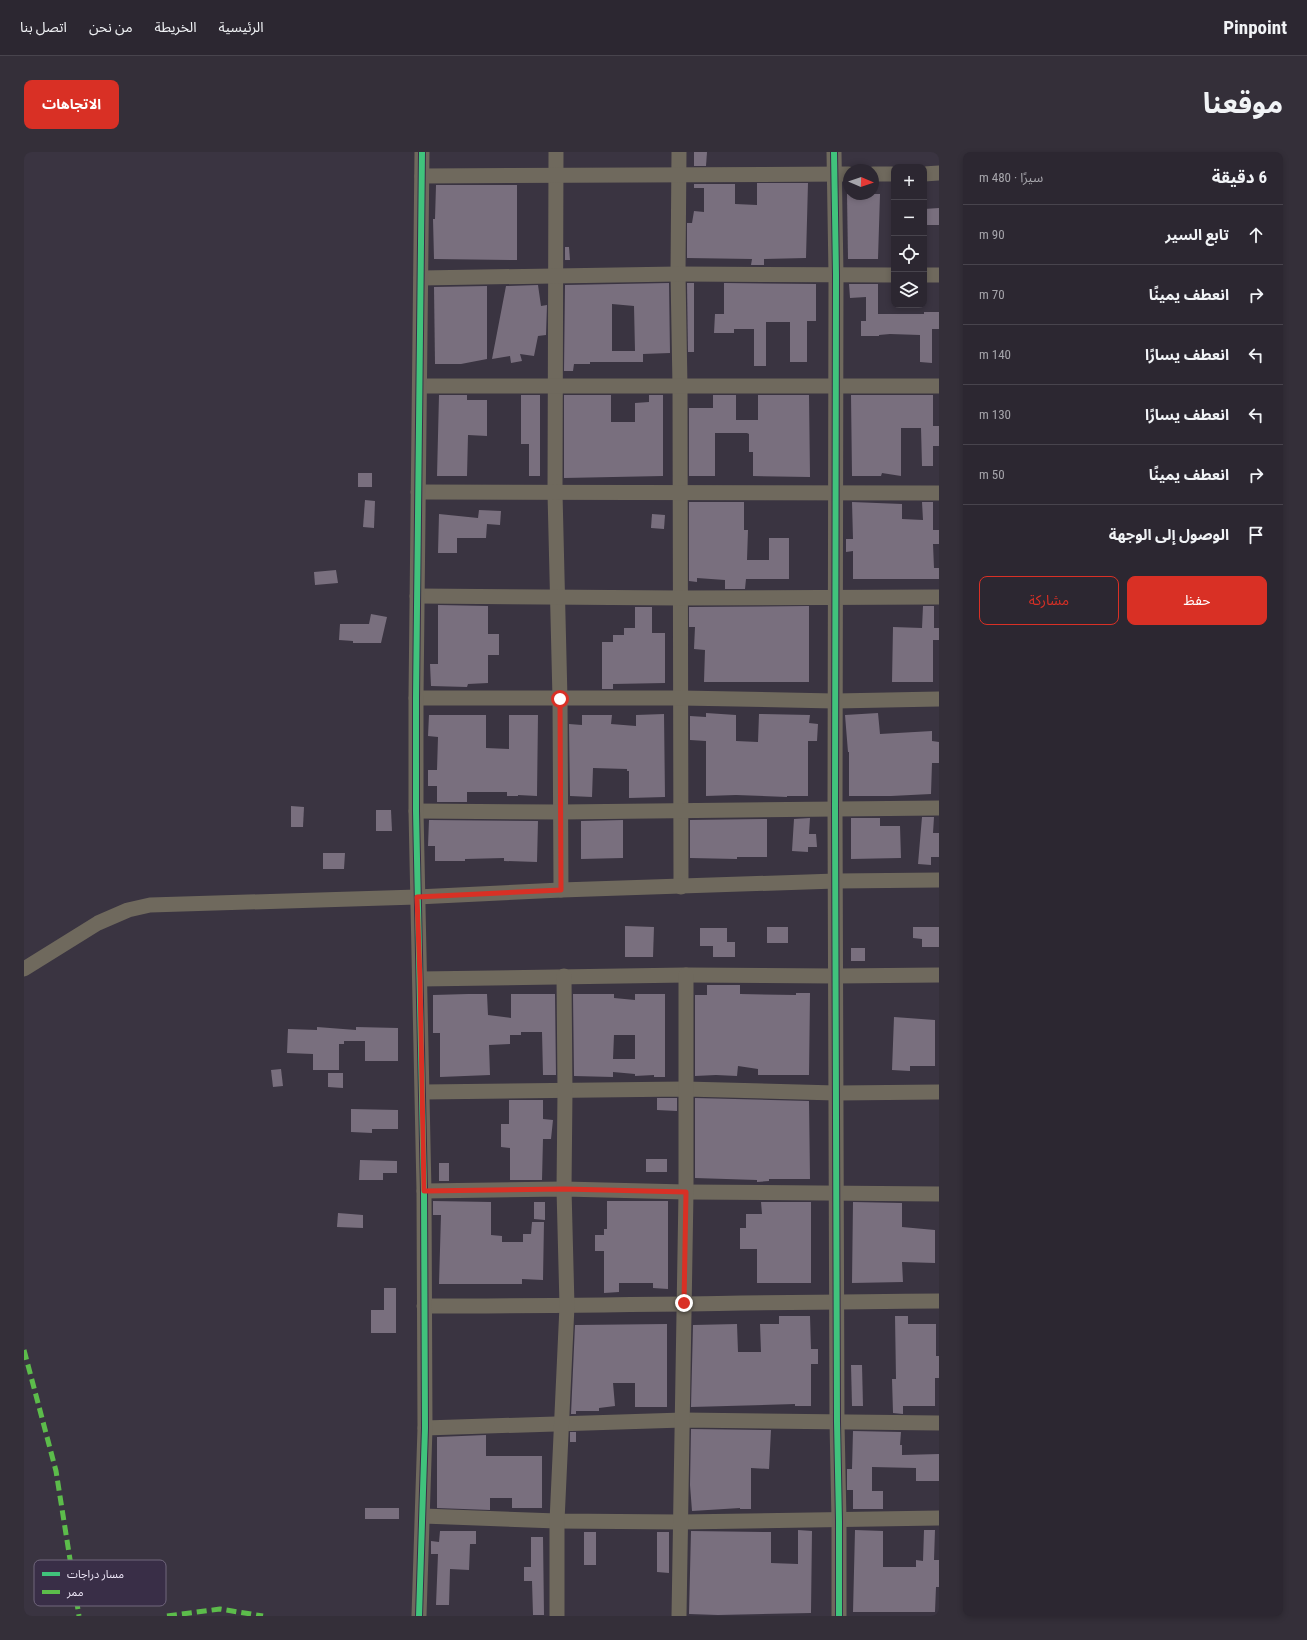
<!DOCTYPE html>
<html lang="ar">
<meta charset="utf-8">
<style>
:root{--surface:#2c2731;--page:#342f39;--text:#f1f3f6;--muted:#a6a5ab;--line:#48444d;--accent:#d93025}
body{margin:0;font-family:"Roboto Condensed","Noto Sans Arabic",sans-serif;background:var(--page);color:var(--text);direction:rtl}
.controls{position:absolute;right:12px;top:12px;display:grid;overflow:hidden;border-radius:8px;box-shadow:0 2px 6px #0003}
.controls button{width:36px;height:36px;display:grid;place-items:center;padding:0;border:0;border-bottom:1px solid var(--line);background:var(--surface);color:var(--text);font:20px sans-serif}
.compass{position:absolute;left:819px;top:12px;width:36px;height:36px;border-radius:50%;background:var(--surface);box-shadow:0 2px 6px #0003;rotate:92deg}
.stop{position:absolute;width:12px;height:12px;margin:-9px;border:3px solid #d93025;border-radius:50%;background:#fff}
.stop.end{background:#d93025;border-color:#fff;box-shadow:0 1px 4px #0008}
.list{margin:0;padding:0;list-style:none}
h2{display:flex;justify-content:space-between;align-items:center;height:52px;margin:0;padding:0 16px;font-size:17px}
h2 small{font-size:13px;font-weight:400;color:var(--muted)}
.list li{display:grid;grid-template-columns:26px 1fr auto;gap:12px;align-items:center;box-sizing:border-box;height:60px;padding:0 16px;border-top:1px solid var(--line)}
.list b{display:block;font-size:15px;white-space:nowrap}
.list em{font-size:13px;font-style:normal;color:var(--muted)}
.actions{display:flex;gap:8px;padding:12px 16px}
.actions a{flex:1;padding:9px 0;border:1px solid var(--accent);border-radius:8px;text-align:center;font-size:14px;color:var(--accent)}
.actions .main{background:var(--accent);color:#fff}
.icon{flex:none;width:22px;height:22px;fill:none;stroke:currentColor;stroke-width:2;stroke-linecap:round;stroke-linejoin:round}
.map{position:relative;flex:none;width:915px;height:1464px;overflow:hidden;direction:ltr;border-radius:8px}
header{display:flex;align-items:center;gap:24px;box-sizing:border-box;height:56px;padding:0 20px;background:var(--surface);border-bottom:1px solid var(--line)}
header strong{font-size:19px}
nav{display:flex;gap:22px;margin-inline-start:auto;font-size:14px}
.intro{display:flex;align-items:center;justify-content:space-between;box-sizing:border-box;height:96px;padding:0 24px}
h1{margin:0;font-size:28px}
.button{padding:10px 18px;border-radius:8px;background:var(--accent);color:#fff;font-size:14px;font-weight:700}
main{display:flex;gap:24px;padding:0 24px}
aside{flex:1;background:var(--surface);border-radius:8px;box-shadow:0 2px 6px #0003}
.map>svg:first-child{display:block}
.building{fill:#796f7e;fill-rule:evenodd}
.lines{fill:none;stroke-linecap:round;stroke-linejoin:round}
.minor{stroke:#6f695d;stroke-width:15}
.quiet{stroke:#5cbc4b;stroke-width:5;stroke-dasharray:10 5;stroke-linecap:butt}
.cycleway-casing{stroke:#392e47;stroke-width:8}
.cycleway{stroke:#40c37c;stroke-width:6}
.route{stroke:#d93025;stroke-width:5}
.key{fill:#392e47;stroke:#70667c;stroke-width:1}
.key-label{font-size:11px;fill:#efe8f9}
</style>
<header>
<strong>Pinpoint</strong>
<nav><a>الرئيسية</a><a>الخريطة</a><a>من نحن</a><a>اتصل بنا</a></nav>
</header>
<div class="intro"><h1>موقعنا</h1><a class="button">الاتجاهات</a></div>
<main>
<aside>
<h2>6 دقيقة<small>سيرًا · 480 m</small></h2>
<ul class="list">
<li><svg class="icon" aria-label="ahead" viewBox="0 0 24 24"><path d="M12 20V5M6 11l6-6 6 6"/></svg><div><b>تابع السير</b></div><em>90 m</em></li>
<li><svg class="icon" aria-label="right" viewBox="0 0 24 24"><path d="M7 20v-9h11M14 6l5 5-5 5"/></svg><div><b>انعطف يمينًا</b></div><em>70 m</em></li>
<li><svg class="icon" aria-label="left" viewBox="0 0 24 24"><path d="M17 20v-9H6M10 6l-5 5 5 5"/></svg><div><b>انعطف يسارًا</b></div><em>140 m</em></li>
<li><svg class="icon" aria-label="left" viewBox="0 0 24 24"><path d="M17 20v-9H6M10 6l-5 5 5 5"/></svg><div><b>انعطف يسارًا</b></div><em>130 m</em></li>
<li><svg class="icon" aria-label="right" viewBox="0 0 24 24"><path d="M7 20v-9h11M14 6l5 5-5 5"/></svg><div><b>انعطف يمينًا</b></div><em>50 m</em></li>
<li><svg class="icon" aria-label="arrive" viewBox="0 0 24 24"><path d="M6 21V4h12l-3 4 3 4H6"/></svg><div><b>الوصول إلى الوجهة</b></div></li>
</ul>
<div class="actions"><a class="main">حفظ</a><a>مشاركة</a></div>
</aside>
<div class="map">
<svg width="915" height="1464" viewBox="0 0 915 1464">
<rect width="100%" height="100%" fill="#3a3441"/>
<g class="building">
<polygon points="670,0 683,0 682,14 670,14"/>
<polygon points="733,31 784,31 782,106 740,107 740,113 727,113 728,107 663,106 663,71 668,71 670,59 680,60 680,36 670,36 670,32 711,32 711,52 733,53"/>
<polygon points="412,33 493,33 493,108 410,107 409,67 411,67"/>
<polygon points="823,42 856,42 854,107 824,107"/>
<polygon points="915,56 915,73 900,73 900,57"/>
<polygon points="541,95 545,95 546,108 541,108"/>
<path d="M645,131L646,201L619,202V210H566V212H550L549,219H540L541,133ZM588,152L610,154L611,199H588Z"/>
<polygon points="663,131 670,131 670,200 664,200"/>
<polygon points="700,131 792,132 792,169 783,169 783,210 766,210 766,170 742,170 742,214 730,214 730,177 710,177 710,181 690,181 691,162 700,162"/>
<polygon points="825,132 854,132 854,162 900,162 900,160 915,160 915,177 908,177 908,211 896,210 896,183 866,182 855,183 855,184 837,184 837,169 842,169 842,145 826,146"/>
<polygon points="514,133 517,154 523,153 522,183 514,184 510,204 496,202 498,209 487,211 486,204 468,207 482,134"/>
<polygon points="463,134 463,207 437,212 411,212 410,135"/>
<polygon points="415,243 443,243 443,248 463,248 463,284 444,283 443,324 413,324"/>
<polygon points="497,243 516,243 516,324 505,324 505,292 497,292"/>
<polygon points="540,243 587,243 587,270 611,270 611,251 625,250 625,243 639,243 639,324 540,326"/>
<polygon points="689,243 712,243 712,268 734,268 734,243 785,243 786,325 729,324 729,300 725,300 725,282 723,281 691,281 691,324 665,324 665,256 689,256"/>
<polygon points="827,243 909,243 909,274 915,274 915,294 909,294 909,314 898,314 897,276 877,276 877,324 858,321 857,324 828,324"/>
<rect x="334" y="321" width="14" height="14"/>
<polygon points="341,348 351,349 350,376 339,375"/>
<polygon points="665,350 720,350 720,378 724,378 723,408 745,408 745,386 765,386 765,427 722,427 721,437 701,437 701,428 673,426 673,430 665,429"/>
<polygon points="828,350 878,352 878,367 899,368 898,350 909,350 909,378 915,378 915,392 909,392 910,416 915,416 915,427 829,427 829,399 822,400 822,387 829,387"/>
<polygon points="455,358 477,359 476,373 463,372 462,386 433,386 433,401 414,401 415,362 454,366"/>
<polygon points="628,362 641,363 640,377 627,376"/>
<polygon points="312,418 314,431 291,433 290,420"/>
<polygon points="414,453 464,454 464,482 475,482 475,503 464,503 464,531 444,532 443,535 407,534 406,512 414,512"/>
<polygon points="785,454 785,530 680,530 681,498 670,497 671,475 665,475 665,455"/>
<polygon points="899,454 910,454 910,476 915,476 915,488 909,488 909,530 868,530 869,475 898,476"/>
<polygon points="611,455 628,455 628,481 641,481 641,531 589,532 589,537 578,537 578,490 589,490 589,483 600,483 600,476 611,476"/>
<polygon points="347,462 363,465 357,491 329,491 329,489 315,488 316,472 345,472"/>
<polygon points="682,561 712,563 712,589 734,590 735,562 786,563 785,571 794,572 793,589 784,589 784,644 763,644 763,645 712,643 682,644 682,589 666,588 666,564 682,565"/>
<polygon points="854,561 856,582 908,579 908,589 915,590 915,611 908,611 907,642 867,644 825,644 825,600 824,600 821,563"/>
<polygon points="640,562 641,645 605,646 605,619 603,619 603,617 569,616 568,645 546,644 545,572 558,573 558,563 588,563 587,572 612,574 612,563"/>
<polygon points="405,563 462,563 462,596 485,597 485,563 514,563 513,644 494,643 494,644 483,644 483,640 443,640 443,650 413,650 413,634 404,634 404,618 413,618 414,585 404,584"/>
<polygon points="267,654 280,655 279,675 267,675"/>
<polygon points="352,658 367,658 368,679 352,679"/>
<polygon points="898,665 910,665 909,681 915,681 915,705 907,705 907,713 894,712"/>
<polygon points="786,666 785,682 792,682 793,695 784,695 784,700 768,699 770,667"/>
<polygon points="827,666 856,666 856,674 876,674 877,706 827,707"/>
<polygon points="743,667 743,705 713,705 713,707 666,706 666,668"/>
<polygon points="405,668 514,669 513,710 480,709 480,706 441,707 441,709 411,709 411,694 404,694"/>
<polygon points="599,668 599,706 557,707 557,669"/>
<polygon points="299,701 321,701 320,717 299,717"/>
<polygon points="601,774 630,775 629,805 601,805"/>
<rect x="743" y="775" width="21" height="16"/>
<polygon points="889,775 915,775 915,795 898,795 898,787 889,786"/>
<polygon points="676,776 703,776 703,790 711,790 711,805 689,805 689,794 676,794"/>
<rect x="827" y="796" width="14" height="13"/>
<polygon points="683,833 716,833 716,842 772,843 772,841 786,841 785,923 734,923 734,917 714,914 713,924 692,923 671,924 671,843 683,843"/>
<polygon points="444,842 463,842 464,863 487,866 487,842 531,842 532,923 519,923 518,880 497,880 497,883 486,883 486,892 465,893 466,923 416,925 416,881 409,881 409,843"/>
<path d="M549,842H590V846L611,848V842H641V925H630V923L611,924V922L589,920V925L550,924ZM590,883H611V907H589Z"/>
<polygon points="870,865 911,868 911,914 886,914 886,919 868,918"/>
<polygon points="293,875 332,878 332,875 374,876 374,909 341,909 341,889 320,889 320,892 315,892 315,918 289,918 289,902 263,901 264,877 293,878"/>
<polygon points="257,917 259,934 249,935 247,918"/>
<polygon points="304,921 319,921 319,936 304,935"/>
<polygon points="633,946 653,946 653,959 633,958"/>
<polygon points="671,946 785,949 786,1027 745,1027 745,1029 733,1030 733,1028 671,1026"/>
<polygon points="485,948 519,948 519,967 529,968 527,987 519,987 518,1028 486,1028 486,996 477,995 477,972 485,972"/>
<polygon points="327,957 374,958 374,977 348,977 348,981 327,980"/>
<rect x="622" y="1007" width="21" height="13"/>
<polygon points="336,1008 373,1009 373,1021 359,1021 359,1028 335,1028"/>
<rect x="415" y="1011" width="10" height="18"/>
<polygon points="409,1049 467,1050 467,1083 478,1084 478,1090 499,1090 499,1082 507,1082 508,1070 520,1070 519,1128 498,1127 498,1132 415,1132 417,1063 409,1063"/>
<polygon points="583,1049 644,1049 644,1137 629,1136 629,1131 595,1131 595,1140 580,1141 580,1099 571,1099 571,1083 580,1083 580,1077 583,1077"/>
<polygon points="510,1050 521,1050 521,1068 510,1067"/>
<polygon points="737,1050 787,1050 787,1131 733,1131 733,1097 716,1097 716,1076 722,1076 722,1062 738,1062"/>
<polygon points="829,1050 878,1051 878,1075 911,1078 911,1111 878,1110 879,1130 828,1131"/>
<polygon points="314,1061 339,1063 339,1076 313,1075"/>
<polygon points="360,1136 372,1136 372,1181 347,1181 347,1158 360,1158"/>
<polygon points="755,1164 786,1164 787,1197 794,1197 794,1212 787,1212 787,1254 771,1254 771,1252 667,1255 669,1173 713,1172 714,1200 737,1200 736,1172 755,1172"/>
<polygon points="871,1164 884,1164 884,1172 912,1172 912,1204 915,1204 915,1226 911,1226 911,1254 879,1254 879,1262 869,1261 868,1227 872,1227"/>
<polygon points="643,1172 643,1255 611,1255 611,1231 589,1231 591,1254 575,1256 575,1259 552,1259 552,1262 547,1262 551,1173"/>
<polygon points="827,1213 838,1213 839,1254 828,1254"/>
<polygon points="667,1277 747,1278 745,1317 727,1316 727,1357 716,1357 716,1356 668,1359 666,1333"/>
<polygon points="829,1279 877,1280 876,1293 878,1293 878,1303 915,1302 915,1329 892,1329 892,1316 848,1315 848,1339 859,1339 859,1357 829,1357 829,1338 823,1338 823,1317 828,1317"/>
<rect x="546" y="1280" width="6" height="10"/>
<polygon points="462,1283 462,1304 518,1304 518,1356 488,1356 488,1346 466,1346 466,1358 413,1356 413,1285"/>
<rect x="341" y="1356" width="34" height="11"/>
<polygon points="774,1378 788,1379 787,1461 694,1463 665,1462 667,1379 747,1380 747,1411 774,1412"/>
<polygon points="831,1378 859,1379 859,1415 892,1415 892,1408 899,1409 900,1378 911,1378 910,1408 915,1408 915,1435 912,1435 911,1460 829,1460"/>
<polygon points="416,1379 452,1379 452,1392 446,1392 445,1418 426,1417 425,1453 412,1453 414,1402 407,1402 407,1389 415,1390"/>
<rect x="560" y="1380" width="12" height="33"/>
<polygon points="633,1380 645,1380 645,1421 633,1420"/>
<polygon points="507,1385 519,1385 520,1463 509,1463 508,1429 500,1429 500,1415 507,1415"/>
</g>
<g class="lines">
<g class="minor">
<polyline points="532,0 531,341 536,547 537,738"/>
<polyline points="655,0 654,122 656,235 657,735"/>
<polyline points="810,0 812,123 811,657 813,1270 815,1369 815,1464"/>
<polyline points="849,22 870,22"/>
<polyline points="900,22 915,21"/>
<polyline points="398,24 825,22"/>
<polyline points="900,123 915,123"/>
<polyline points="397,126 654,122 870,123"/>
<polyline points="396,234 915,234"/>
<polyline points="394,340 915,341"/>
<polyline points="393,444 656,446 915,445"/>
<polyline points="392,546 657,546 811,549 915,547"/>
<polyline points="392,659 537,660 915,656"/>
<polyline points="0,817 74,771 104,758 126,753 393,745 537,738 812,729 915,728"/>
<polyline points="396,827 662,823 812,824 915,823"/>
<polyline points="399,940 661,937 812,941 915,940"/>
<polyline points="400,1039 540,1037 662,1040 915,1042"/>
<path d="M400,1154C572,1154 743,1150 915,1149"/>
<polyline points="401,1276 659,1268 915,1271"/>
<polyline points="399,1364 533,1369 657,1370 915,1366"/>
<polyline points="395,1464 401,1276 400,1039 392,659 392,546 398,0"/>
<polyline points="533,1464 533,1369 543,1154 540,1037 541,939 540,824"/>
<polyline points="655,1464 662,1040 662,823"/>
</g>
<g class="quiet">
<polyline points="0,1198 32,1319 55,1464"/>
<polyline points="143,1464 196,1457 239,1464"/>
</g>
<defs>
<g id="cycleway">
<polyline points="810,0 812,123 811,657 813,1270 815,1369 815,1464"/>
<polyline points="395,1464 401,1276 400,1039 392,659 392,546 398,0"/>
</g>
</defs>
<use href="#cycleway" class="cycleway-casing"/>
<use href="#cycleway" class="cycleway"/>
</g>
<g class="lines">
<polyline class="route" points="536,547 537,738 393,745 396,827 400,1039 540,1037 662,1040 660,1151"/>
</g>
<rect x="10" y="1408" width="132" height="46" rx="6" class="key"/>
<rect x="18" y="1420" width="18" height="4" fill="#40c37c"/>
<rect x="18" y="1438" width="18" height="4" fill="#5cbc4b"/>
<g class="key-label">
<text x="43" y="1426">مسار دراجات</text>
<text x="43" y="1444">ممر</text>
</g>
</svg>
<div class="controls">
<button>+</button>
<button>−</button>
<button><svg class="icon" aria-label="locate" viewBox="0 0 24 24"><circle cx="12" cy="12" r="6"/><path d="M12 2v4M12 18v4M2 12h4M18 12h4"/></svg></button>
<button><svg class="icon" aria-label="layers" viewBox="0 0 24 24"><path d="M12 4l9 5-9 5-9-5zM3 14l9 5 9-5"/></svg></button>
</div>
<svg class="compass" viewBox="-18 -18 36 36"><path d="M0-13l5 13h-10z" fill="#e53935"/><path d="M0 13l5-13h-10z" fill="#a6a5ab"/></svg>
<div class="stop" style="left:536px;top:547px"></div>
<div class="stop end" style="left:660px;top:1151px"></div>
</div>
</main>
